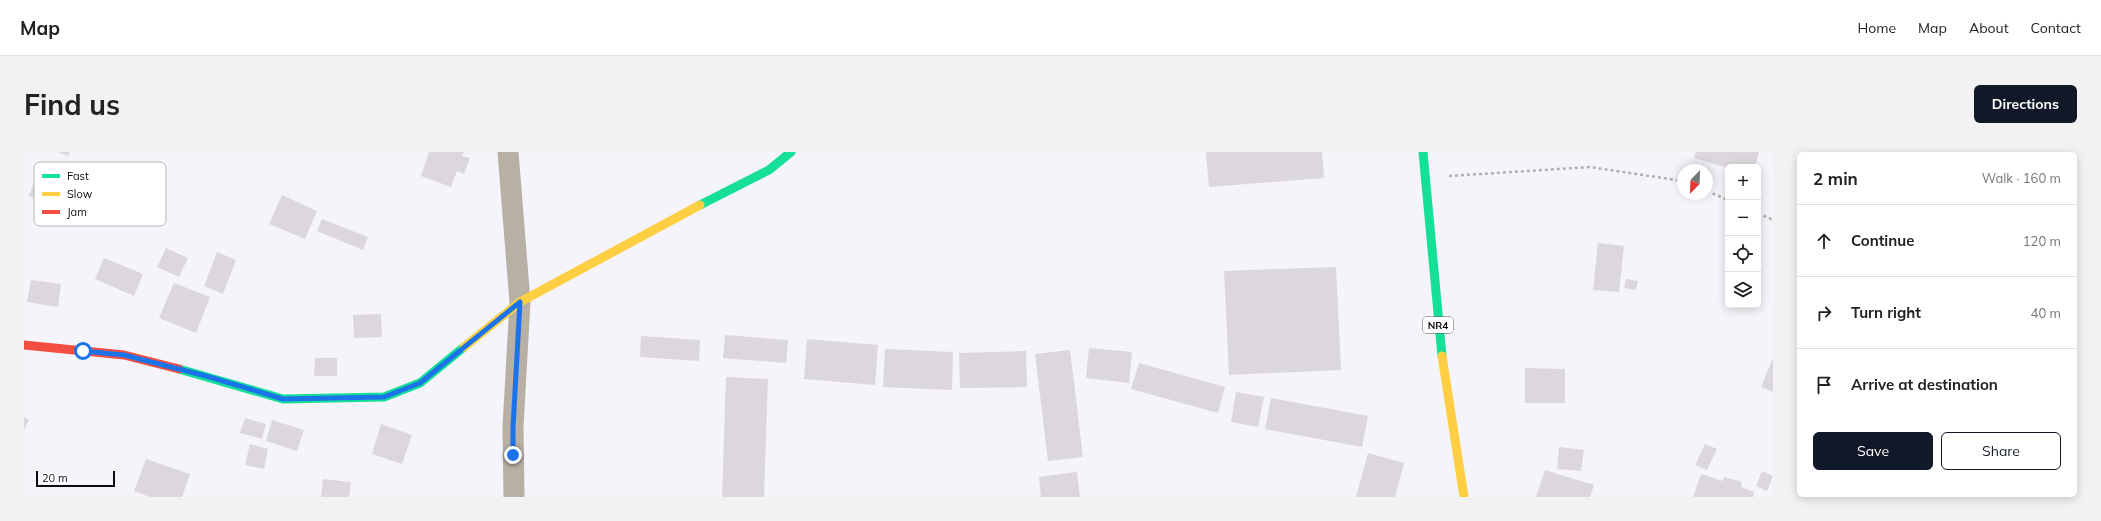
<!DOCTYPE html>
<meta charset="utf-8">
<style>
:root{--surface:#fff;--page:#f2f2f2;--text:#222;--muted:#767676;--line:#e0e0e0;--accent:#111827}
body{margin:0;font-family:Mulish,sans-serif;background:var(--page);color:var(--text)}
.controls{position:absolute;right:12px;top:12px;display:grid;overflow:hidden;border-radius:6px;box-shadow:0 2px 10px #0003}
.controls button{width:36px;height:36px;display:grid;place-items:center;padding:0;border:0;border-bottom:1px solid var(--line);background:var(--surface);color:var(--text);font:20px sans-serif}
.compass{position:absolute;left:1653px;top:12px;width:36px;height:36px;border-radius:50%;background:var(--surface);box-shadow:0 2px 10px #0003;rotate:203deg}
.scale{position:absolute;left:12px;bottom:10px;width:79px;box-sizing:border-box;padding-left:4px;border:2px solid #0d0b12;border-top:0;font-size:11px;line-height:14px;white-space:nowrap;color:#0d0b12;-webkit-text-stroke:3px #fff;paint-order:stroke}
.stop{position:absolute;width:12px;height:12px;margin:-9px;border:3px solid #1a73e8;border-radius:50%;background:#fff}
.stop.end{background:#1a73e8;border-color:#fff;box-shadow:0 1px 4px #0008}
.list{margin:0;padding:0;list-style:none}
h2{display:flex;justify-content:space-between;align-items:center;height:52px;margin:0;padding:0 16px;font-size:17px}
h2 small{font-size:13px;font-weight:400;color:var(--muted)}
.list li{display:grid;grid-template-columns:26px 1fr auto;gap:12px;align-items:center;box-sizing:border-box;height:72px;padding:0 16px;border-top:1px solid var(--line)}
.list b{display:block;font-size:15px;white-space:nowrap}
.list em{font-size:13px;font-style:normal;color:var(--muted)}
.actions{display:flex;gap:8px;padding:12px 16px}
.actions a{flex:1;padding:9px 0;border:1px solid var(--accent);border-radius:6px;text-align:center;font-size:14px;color:var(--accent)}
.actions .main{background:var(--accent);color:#fff}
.icon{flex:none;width:22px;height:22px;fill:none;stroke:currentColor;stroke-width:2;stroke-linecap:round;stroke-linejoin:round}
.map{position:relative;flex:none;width:1749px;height:345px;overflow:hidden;border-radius:6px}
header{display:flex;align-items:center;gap:24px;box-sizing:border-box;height:56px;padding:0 20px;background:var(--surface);border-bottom:1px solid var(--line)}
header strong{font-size:19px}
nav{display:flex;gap:22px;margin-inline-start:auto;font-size:14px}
.intro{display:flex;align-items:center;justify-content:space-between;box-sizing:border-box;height:96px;padding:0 24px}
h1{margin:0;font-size:28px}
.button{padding:10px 18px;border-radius:6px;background:var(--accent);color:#fff;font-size:14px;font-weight:700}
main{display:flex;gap:24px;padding:0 24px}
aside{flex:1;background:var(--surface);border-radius:6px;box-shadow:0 2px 10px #0003}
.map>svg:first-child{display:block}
.building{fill:#dbd7dd}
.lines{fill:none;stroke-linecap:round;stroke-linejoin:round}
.path{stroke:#b4afaa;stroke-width:2.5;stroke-dasharray:3 3;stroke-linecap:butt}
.street{stroke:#b8afa5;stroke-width:21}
.fast{stroke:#16e098;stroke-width:9}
.slow{stroke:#ffcf43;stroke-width:9}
.jam{stroke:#f24e42;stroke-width:9}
.route{stroke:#1a73e8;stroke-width:5}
.labels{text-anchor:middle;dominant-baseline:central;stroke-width:4;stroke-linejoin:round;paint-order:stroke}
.shield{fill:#fff;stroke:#565459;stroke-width:1}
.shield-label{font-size:10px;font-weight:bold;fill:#0d0b12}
.key{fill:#fff;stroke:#b6b6b8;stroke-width:1}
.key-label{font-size:11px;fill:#0d0b12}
</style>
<header>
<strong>Map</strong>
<nav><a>Home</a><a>Map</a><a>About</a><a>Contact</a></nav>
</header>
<div class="intro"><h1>Find us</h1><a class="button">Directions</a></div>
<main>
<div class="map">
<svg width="1749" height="345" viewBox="0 0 1749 345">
<rect width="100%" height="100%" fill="#f5f4fa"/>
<g class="building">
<polygon points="34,0 46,0 44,4"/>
<polygon points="405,0 440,0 438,4 446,6 440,22 433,19 427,35 397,24"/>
<polygon points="1182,0 1298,0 1300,26 1185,35"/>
<polygon points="1672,0 1735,0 1731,15 1704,16 1670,6"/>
<polygon points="12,24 51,39 44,59 5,44"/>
<polygon points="258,43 293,59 281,87 245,72"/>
<polygon points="298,67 344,85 339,98 293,79"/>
<polygon points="1574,91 1600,94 1595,140 1569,138"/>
<polygon points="142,96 164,106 155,125 133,115"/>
<polygon points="193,100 212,108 199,142 180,134"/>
<polygon points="80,106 119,122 110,144 71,127"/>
<polygon points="1312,115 1317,218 1205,223 1200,119"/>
<polygon points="1602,127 1614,129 1612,138 1600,136"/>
<polygon points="7,128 37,132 34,155 3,150"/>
<polygon points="150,131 186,145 172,181 135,166"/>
<polygon points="357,162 358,185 330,186 329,163"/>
<polygon points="701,183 764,188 762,211 699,206"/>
<polygon points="617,184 676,188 675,209 616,205"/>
<polygon points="783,187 854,193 851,233 780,227"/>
<polygon points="1065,196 1108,200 1105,231 1062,226"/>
<polygon points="861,197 929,200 928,238 859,235"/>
<polygon points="1046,198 1059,305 1024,309 1011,202"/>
<polygon points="1002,199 1003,235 936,236 935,201"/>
<polygon points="291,206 313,206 313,224 290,224"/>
<polygon points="1749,206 1749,240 1737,235"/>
<polygon points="1115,211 1201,235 1194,261 1107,237"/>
<polygon points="1501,216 1541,217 1541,251 1501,251"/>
<polygon points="702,225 744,227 740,345 698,345"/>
<polygon points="1212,240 1240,245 1234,275 1207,270"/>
<polygon points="1247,246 1344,264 1338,295 1241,277"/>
<polygon points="0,265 5,268 0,278"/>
<polygon points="221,266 242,272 238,287 216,281"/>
<polygon points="248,268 280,278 273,299 242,289"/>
<polygon points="357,272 388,283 378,312 348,302"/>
<polygon points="226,292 244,297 240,317 221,313"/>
<polygon points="1681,292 1693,297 1683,318 1671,313"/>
<polygon points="1535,295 1560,298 1557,319 1533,317"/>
<polygon points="1344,301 1380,311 1371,345 1332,345"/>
<polygon points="122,307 166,322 158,345 126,345 110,339"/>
<polygon points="1521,318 1570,333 1566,345 1512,345"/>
<polygon points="1738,319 1749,324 1743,339 1732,334"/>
<polygon points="1053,320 1056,345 1017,345 1015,325"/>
<polygon points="1677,322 1699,329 1700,325 1718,330 1717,335 1730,340 1729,345 1669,345"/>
<polygon points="299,327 327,330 325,345 297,345"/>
</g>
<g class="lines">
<g class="path">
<polyline points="1425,24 1566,15 1659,29"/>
<polyline points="1683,39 1704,48"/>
<polyline points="1734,61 1749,68"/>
</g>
<polyline class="street" points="484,0 496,150 489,275 490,345"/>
<g class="fast">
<polyline points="1399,0 1418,204"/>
<polyline points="676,53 745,18 767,0"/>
<polyline points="155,217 259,247 360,245 396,231 440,195"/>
</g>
<g class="slow">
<polyline points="440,195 496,150 676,53"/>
<polyline points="1418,204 1440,345"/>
</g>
<polyline class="jam" points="0,193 100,203 155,217"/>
</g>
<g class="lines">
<polyline class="route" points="59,199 100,203 182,224 259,247 360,245 396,231 496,150 489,275 489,303"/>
</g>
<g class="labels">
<rect class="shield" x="1399" y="165" width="30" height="16" rx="3"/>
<g class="shield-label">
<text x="1414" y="173">NR4</text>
</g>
</g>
<rect x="10" y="10" width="132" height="64" rx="6" class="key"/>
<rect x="18" y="22" width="18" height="4" fill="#16e098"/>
<rect x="18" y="40" width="18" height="4" fill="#ffcf43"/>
<rect x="18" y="58" width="18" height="4" fill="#f24e42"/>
<g class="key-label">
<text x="43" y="28">Fast</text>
<text x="43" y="46">Slow</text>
<text x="43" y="64">Jam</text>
</g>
</svg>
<div class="controls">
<button>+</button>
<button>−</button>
<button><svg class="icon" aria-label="locate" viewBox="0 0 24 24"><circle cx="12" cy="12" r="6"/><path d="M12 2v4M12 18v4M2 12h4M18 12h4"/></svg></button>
<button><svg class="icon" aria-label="layers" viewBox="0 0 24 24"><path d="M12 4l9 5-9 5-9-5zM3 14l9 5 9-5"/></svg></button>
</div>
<svg class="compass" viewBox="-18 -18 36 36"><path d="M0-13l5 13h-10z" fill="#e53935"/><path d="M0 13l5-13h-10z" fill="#767676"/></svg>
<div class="scale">20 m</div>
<div class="stop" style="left:59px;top:199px"></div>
<div class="stop end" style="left:489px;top:303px"></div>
</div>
<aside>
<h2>2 min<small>Walk · 160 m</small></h2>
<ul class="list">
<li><svg class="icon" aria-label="ahead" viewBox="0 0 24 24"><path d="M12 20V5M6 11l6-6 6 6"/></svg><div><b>Continue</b></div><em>120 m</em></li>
<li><svg class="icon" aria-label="right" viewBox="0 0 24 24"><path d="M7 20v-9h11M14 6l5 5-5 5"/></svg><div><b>Turn right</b></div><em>40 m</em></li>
<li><svg class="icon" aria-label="arrive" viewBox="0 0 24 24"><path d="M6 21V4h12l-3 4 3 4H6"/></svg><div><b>Arrive at destination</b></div></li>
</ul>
<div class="actions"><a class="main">Save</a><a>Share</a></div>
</aside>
</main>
